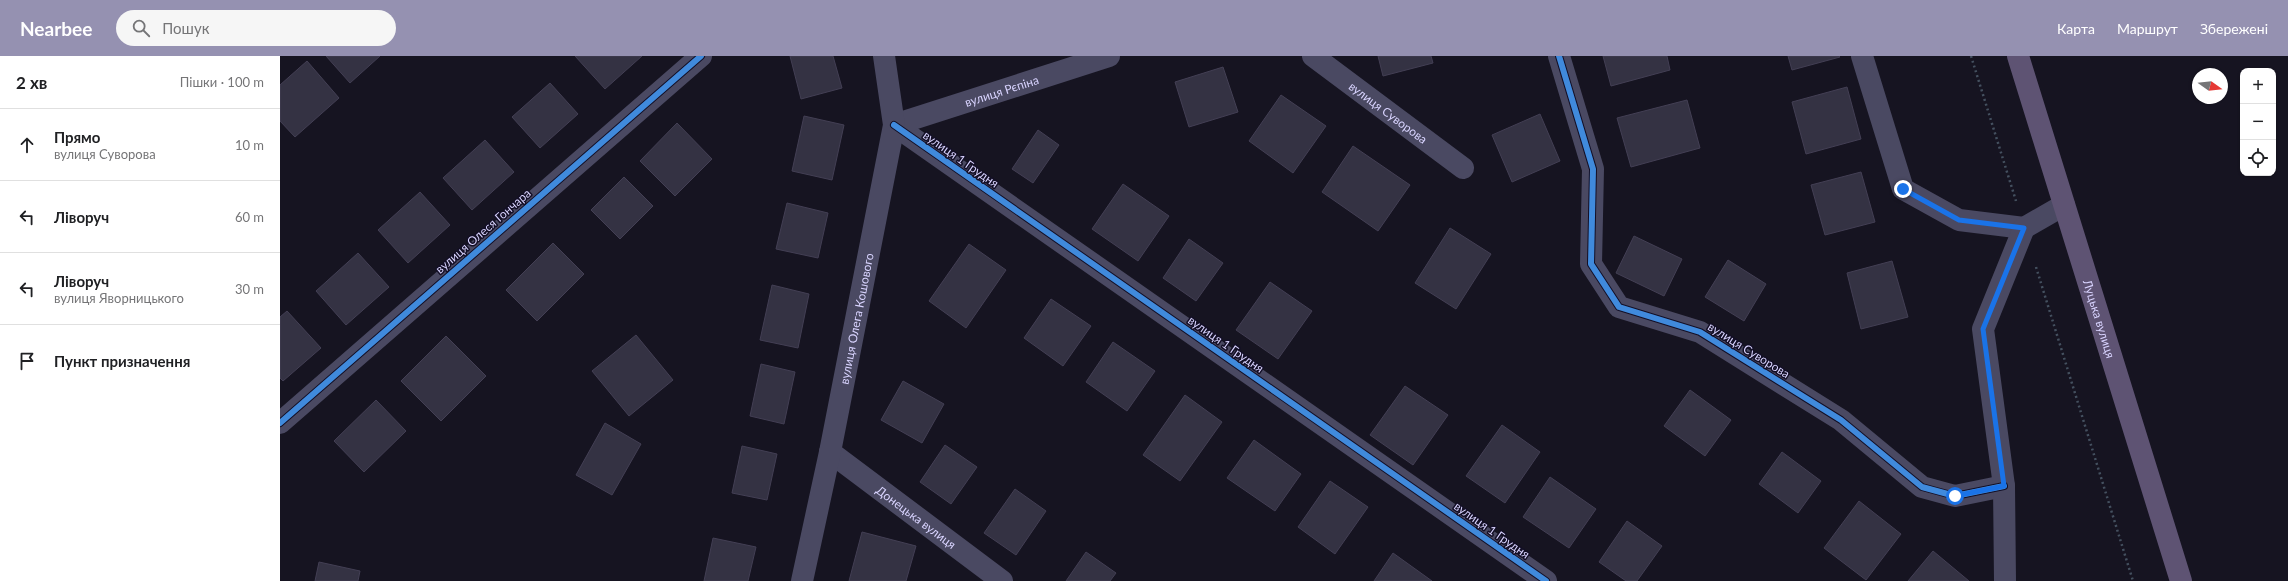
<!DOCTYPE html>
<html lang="uk">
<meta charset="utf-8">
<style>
:root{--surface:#fff;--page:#f6f6f6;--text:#202124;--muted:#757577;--line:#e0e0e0;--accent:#9591b1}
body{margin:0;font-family:Lato,sans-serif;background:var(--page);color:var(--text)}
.controls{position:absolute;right:12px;top:12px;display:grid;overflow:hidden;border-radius:8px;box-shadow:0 1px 3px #0004}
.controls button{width:36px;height:36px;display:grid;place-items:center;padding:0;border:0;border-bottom:1px solid var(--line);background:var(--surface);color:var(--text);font:20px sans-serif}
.compass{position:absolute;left:1912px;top:12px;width:36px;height:36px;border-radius:50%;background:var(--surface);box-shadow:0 1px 3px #0004;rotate:105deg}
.stop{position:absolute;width:12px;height:12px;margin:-9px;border:3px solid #1a73e8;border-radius:50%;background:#fff}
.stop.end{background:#1a73e8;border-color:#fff;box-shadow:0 1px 4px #0008}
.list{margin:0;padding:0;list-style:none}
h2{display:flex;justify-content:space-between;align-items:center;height:52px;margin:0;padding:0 16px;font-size:17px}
h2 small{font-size:13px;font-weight:400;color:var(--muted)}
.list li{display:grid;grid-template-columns:26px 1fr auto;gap:12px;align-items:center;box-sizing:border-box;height:72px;padding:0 16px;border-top:1px solid var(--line)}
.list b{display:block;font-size:15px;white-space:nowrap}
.list p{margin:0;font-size:13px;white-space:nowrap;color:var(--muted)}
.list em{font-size:13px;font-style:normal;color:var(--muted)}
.icon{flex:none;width:22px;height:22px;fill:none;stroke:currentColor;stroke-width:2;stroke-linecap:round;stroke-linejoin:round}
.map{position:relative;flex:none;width:2008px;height:525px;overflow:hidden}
header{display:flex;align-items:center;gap:24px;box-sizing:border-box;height:56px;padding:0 20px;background:var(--accent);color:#fff}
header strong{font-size:19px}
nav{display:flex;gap:22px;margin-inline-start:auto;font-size:14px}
.search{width:280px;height:36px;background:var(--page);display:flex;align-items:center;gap:10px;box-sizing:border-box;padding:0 14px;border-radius:22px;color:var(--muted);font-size:15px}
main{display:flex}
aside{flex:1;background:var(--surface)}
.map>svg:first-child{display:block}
.building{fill:#343243;stroke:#433f54}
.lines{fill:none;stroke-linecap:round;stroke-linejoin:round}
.path{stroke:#44505f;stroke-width:2.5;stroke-dasharray:2 3;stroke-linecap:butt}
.minor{stroke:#4a4962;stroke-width:22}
.major{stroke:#5e5373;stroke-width:22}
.cycleway-casing{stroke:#130f26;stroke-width:8}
.cycleway{stroke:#408adc;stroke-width:6}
.route{stroke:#1a73e8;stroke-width:5}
.labels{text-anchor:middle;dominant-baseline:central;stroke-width:3;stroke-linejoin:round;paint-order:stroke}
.street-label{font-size:12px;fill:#d9d4ff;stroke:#130f26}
</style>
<header>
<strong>Nearbee</strong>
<div class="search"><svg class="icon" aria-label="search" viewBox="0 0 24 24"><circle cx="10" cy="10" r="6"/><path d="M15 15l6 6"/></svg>Пошук</div>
<nav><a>Карта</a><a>Маршрут</a><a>Збережені</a></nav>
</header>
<main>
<aside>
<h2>2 хв<small>Пішки · 100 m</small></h2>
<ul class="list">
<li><svg class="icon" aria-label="ahead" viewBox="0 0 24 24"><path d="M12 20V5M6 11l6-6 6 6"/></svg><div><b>Прямо</b><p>вулиця Суворова</p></div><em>10 m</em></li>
<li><svg class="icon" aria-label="left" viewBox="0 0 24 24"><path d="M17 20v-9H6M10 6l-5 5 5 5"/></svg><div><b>Ліворуч</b></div><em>60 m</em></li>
<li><svg class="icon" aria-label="left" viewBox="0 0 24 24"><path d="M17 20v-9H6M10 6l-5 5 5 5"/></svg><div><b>Ліворуч</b><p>вулиця Яворницького</p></div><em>30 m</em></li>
<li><svg class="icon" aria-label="arrive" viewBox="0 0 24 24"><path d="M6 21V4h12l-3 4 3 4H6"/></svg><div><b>Пункт призначення</b></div></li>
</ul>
</aside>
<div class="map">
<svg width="2008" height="525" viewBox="0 0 2008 525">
<rect width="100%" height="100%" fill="#161421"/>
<g class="building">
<polygon points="46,0 100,0 70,27"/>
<polygon points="295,0 362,0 325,33"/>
<polygon points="510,0 553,0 562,32 521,43"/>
<polygon points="1098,0 1151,0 1153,7 1103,20"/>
<polygon points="1323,0 1387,0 1390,14 1331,30"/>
<polygon points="1508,0 1559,0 1560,1 1512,14"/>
<polygon points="27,5 59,42 15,81 0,65 0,29"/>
<polygon points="943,11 958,56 909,71 895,26"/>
<polygon points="270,27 298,58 260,92 232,61"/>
<polygon points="1567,31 1581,83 1526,98 1512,46"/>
<polygon points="1001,39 1046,70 1013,117 969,85"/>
<polygon points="1407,44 1420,92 1351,111 1337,62"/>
<polygon points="1260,58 1280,105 1232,126 1212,79"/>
<polygon points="524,60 564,69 552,124 512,115"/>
<polygon points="397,67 432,103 395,140 360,105"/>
<polygon points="758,74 779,89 753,127 732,113"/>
<polygon points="205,84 234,116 192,154 163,122"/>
<polygon points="1073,90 1130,129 1098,175 1042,136"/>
<polygon points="1581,116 1595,166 1545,179 1531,129"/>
<polygon points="344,121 373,150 340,183 311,154"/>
<polygon points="843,128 889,160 858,205 812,173"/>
<polygon points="140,136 170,169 128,207 98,174"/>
<polygon points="507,147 548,157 538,202 496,193"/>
<polygon points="1170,172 1211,198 1176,253 1135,227"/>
<polygon points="1354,180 1402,203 1384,240 1336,217"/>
<polygon points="909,183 943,207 916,245 883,222"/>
<polygon points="273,187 304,218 257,265 226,234"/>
<polygon points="689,188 726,214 686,272 649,245"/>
<polygon points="78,197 109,231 66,269 36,235"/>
<polygon points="1448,204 1486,228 1464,265 1425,241"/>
<polygon points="1612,205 1628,261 1581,273 1567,217"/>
<polygon points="990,226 1032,255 998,303 956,274"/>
<polygon points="492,229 529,238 518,292 480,284"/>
<polygon points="771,243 811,270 783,310 744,282"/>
<polygon points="7,255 41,292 3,325 0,322 0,261"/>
<polygon points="356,279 393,324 349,360 312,315"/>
<polygon points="166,280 206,320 161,365 121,325"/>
<polygon points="833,286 875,315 847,355 806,326"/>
<polygon points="481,308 515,316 504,368 470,360"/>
<polygon points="623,325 664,348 642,387 601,364"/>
<polygon points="1125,330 1168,359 1133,409 1090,379"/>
<polygon points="1410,334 1451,364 1425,400 1384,370"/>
<polygon points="905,339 942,366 900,425 863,399"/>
<polygon points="96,344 126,375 84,416 54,385"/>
<polygon points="325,367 361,388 332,439 296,419"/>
<polygon points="1222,369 1260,396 1225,447 1186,420"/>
<polygon points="974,384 1021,418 995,455 947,422"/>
<polygon points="665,389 697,411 671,448 640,426"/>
<polygon points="462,390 497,398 487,444 452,437"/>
<polygon points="1502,396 1541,425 1518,457 1479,428"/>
<polygon points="1270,421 1316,453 1289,492 1243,461"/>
<polygon points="1050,425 1088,451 1055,498 1018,471"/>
<polygon points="735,433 766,455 736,499 704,477"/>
<polygon points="1579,445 1621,478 1586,524 1544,492"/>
<polygon points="1347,465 1382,490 1357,525 1346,525 1319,506"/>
<polygon points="582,476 636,490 626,525 569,525"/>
<polygon points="433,482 476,491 468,525 424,525"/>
<polygon points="1653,495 1689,525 1628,525"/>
<polygon points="806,496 836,517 830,525 786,525"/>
<polygon points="1113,497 1152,525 1094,525"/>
<polygon points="39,506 80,515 78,525 35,525"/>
</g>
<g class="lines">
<g class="path">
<polyline points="1691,0 1736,145"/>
<polyline points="1756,211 1853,525"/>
</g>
<g class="minor">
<path id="s1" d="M1033,0L1183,112"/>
<polyline points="1279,0 1313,113 1311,208 1339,251 1420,276 1561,364 1642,431 1675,440 1724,430"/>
<polyline points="1582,0 1623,133 1679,164 1744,172"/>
<polyline points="614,69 1266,525"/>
<path id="s2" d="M614,69L829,0"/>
<polyline points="0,367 421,0"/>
<path id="s3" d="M550,396L722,525"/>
<path id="s4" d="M522,525L550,396L614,69L604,0"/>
<polyline points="1725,525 1724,430 1703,273 1744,172 1784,149"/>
</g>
<path class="major" id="s5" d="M1738,0L1901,525"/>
<defs>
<g id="cycleway">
<polyline points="1279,0 1313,113 1311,208 1339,251 1420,276 1561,364 1642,431 1675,440 1724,430"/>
<polyline points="614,69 1266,525"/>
<polyline points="0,367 421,0"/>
</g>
</defs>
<use href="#cycleway" class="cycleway-casing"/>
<use href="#cycleway" class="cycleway"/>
</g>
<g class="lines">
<polyline class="route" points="1623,133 1679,164 1744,172 1703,273 1724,430 1675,440"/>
</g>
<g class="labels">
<g class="street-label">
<text stroke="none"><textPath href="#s2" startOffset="113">вулиця Рєпіна</textPath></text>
<text stroke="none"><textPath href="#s1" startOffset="94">вулиця Суворова</textPath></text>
<text transform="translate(681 103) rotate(35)">вулиця 1 Грудня</text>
<text transform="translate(203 175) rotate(-41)">вулиця Олеся Гончара</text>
<text stroke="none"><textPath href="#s4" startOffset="268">вулиця Олега Кошового</textPath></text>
<text stroke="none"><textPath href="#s5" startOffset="275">Луцька вулиця</textPath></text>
<text transform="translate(946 288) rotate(35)">вулиця 1 Грудня</text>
<text transform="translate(1469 294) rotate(32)">вулиця Суворова</text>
<text stroke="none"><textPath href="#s3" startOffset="108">Донецька вулиця</textPath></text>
<text transform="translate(1212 474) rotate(35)">вулиця 1 Грудня</text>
</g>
</g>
</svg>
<div class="controls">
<button>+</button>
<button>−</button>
<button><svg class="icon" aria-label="locate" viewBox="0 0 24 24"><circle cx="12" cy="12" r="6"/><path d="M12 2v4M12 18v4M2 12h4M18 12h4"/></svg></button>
</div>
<svg class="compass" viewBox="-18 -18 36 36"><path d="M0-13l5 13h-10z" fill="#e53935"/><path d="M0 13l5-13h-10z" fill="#757577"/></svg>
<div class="stop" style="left:1675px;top:440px"></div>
<div class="stop end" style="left:1623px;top:133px"></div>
</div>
</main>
